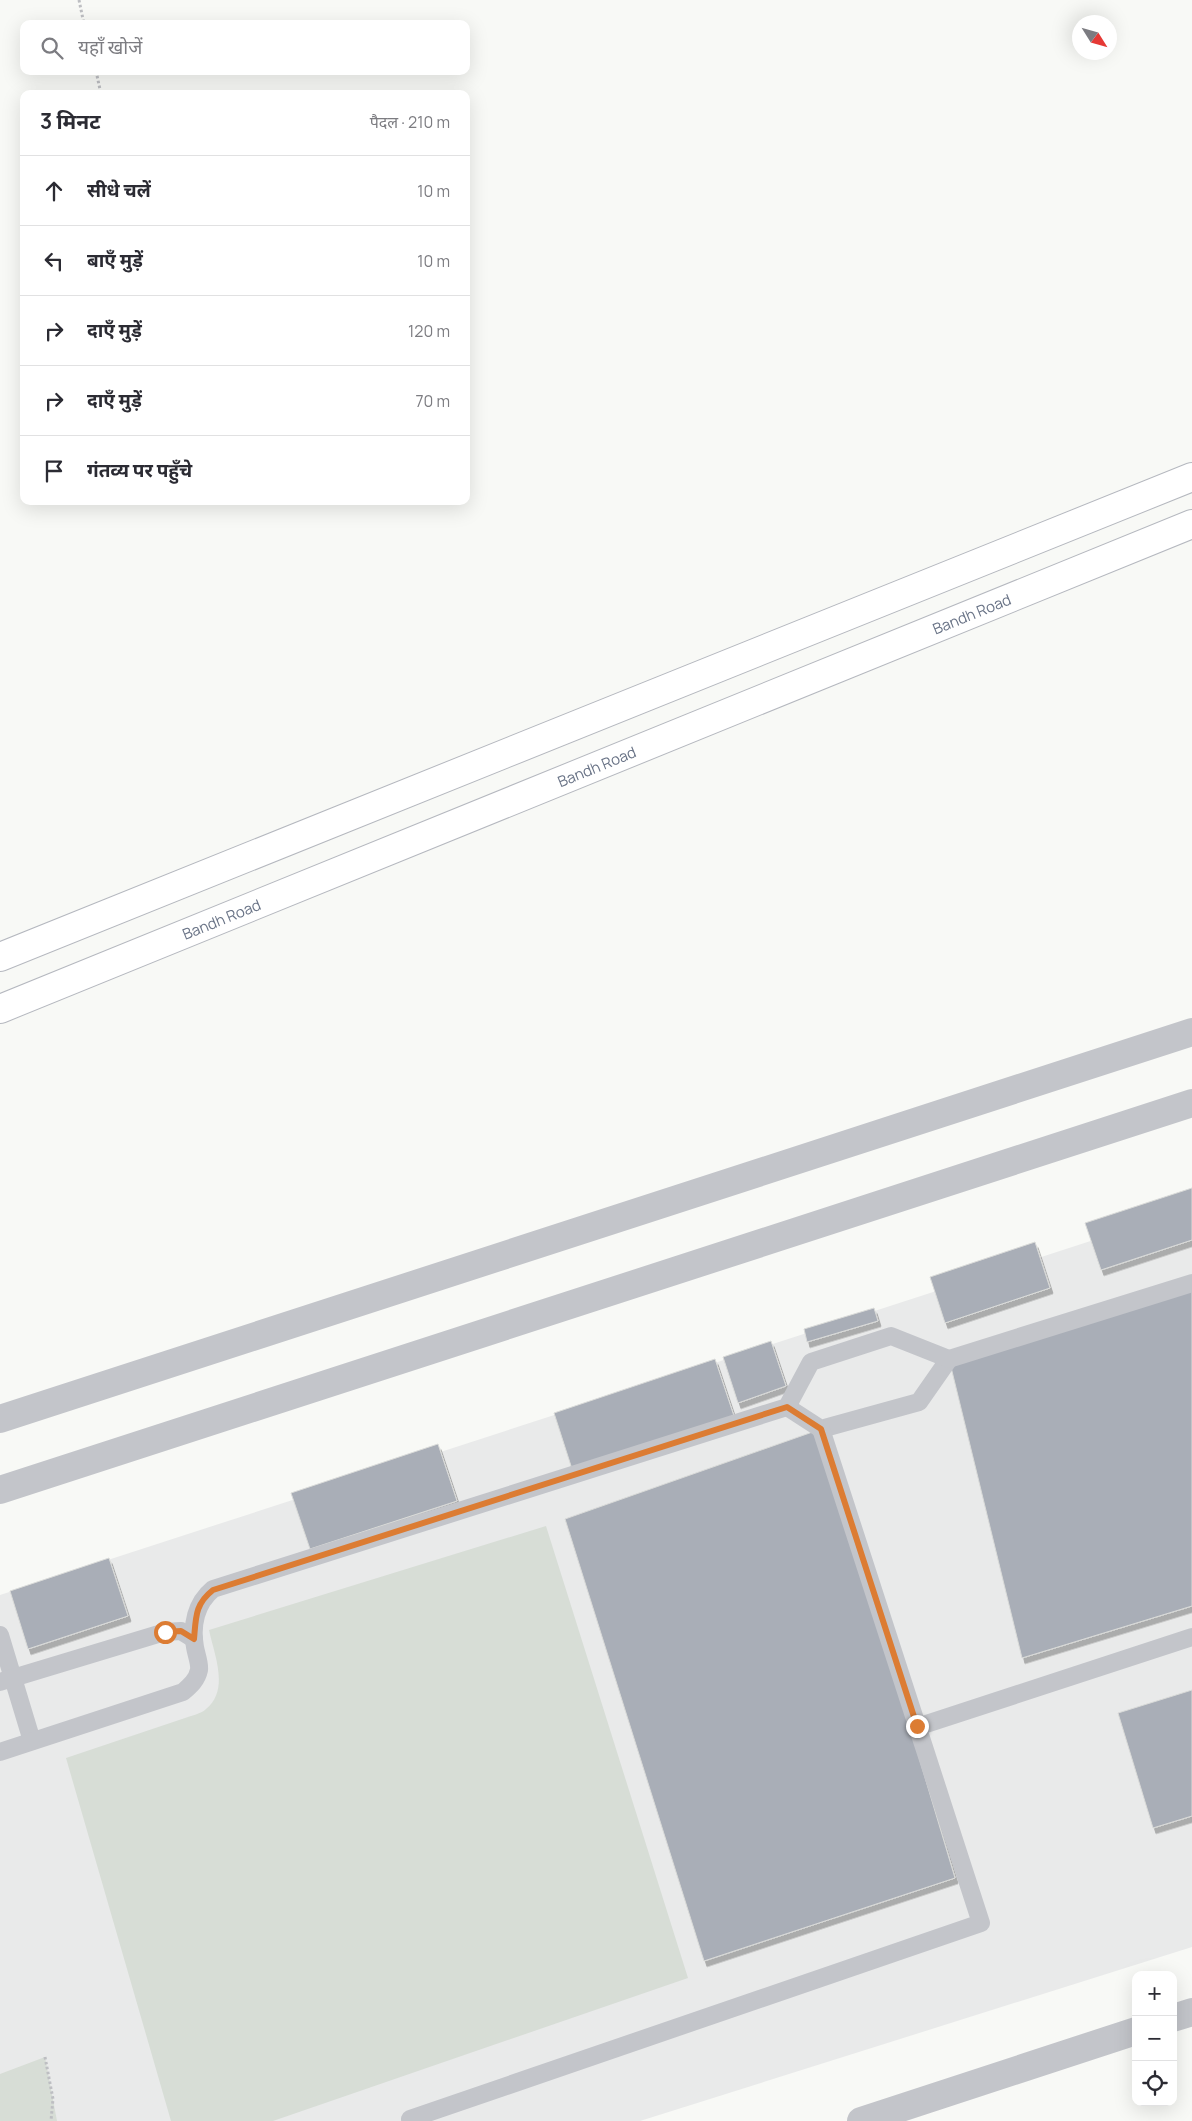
<!DOCTYPE html>
<html lang="hi">
<meta charset="utf-8">
<style>
:root{--surface:#fff;--page:#f2f2f3;--text:#2b2b33;--muted:#7c7c81;--line:#e1e1e2}
body{margin:0;font-family:Manrope,"Noto Sans Devanagari",sans-serif;background:var(--page);color:var(--text)}
.controls{position:absolute;right:15px;bottom:15px;display:grid;overflow:hidden;border-radius:10px;box-shadow:0 5px 20px #0002}
.controls button{width:45px;height:45px;display:grid;place-items:center;padding:0;border:0;border-bottom:1px solid var(--line);background:var(--surface);color:var(--text);font:25px sans-serif}
.compass{position:absolute;left:1072px;top:15px;width:45px;height:45px;border-radius:50%;background:var(--surface);box-shadow:0 5px 20px #0002;rotate:127deg}
.stop{position:absolute;width:15px;height:15px;margin:-11px;border:4px solid #dc7c33;border-radius:50%;background:#fff}
.stop.end{background:#dc7c33;border-color:#fff;box-shadow:0 1px 5px #0008}
.list{margin:0;padding:0;list-style:none}
h2{display:flex;justify-content:space-between;align-items:center;height:65px;margin:0;padding:0 20px;font-size:21px}
h2 small{font-size:16px;font-weight:400;color:var(--muted)}
.list li{display:grid;grid-template-columns:32px 1fr auto;gap:15px;align-items:center;box-sizing:border-box;height:70px;padding:0 20px;border-top:1px solid var(--line)}
.list b{display:block;font-size:19px;white-space:nowrap}
.list em{font-size:16px;font-style:normal;color:var(--muted)}
.icon{flex:none;width:28px;height:28px;fill:none;stroke:currentColor;stroke-width:2;stroke-linecap:round;stroke-linejoin:round}
.map{position:relative;flex:none;width:1192px;height:2121px;overflow:hidden}
.search{position:absolute;background:var(--surface);box-shadow:0 5px 20px #0002;left:20px;top:20px;width:450px;height:55px;display:flex;align-items:center;gap:12px;box-sizing:border-box;padding:0 18px;border-radius:10px;color:var(--muted);font-size:19px}
.panel{position:absolute;background:var(--surface);box-shadow:0 5px 20px #0002;left:20px;top:90px;width:450px;height:415px;border-radius:10px}
.map>svg:first-child{display:block}
.built{fill:#e9eaea}
.green{fill:#d7ddd6}
.building{fill:#a9aeb7;stroke:#dadbd9;filter:url(#shadow)}
.lines{fill:none;stroke-linecap:round;stroke-linejoin:round}
.secondary-casing{stroke:#b5b8bf;stroke-width:30}
.path{stroke:#bdbec2;stroke-width:3;stroke-dasharray:2.5 2.5;stroke-linecap:butt}
.service{stroke:#c3c5ca;stroke-width:18}
.minor{stroke:#c3c5ca;stroke-width:28}
.tertiary{stroke:#c3c5ca;stroke-width:28}
.secondary{stroke:#fff;stroke-width:28}
.route{stroke:#dc7c33;stroke-width:6}
.labels{text-anchor:middle;dominant-baseline:central;stroke-width:5;stroke-linejoin:round;paint-order:stroke}
.street-label{font-size:15px;fill:#697386;stroke:#fff}
</style>
<div class="map">
<svg width="1192" height="2121" viewBox="0 0 1192 2121">
<defs>
<filter id="shadow"><feDropShadow dx="3" dy="5.5" stdDeviation="0" flood-color="#0004"/></filter>
</defs>
<rect width="100%" height="100%" fill="#f8f9f6"/>
<polygon class="built" points="1192,1208 1192,1947 640,2121 0,2121 0,1595"/>
<g class="green">
<path d="M546,1526L688,1978L273,2121H171L66,1758L188,1717C194,1715 202,1713 206,1709C230,1690 214,1654 209,1630Z"/>
<polygon points="45,2057 57,2121 0,2121 0,2074"/>
</g>
<g class="building">
<polygon points="1192,1188 1192,1240 1101,1270 1085,1223"/>
<polygon points="1035,1242 1050,1288 945,1323 930,1277"/>
<polygon points="1192,1283 1192,1606 1022,1658 949,1359"/>
<polygon points="874,1308 878,1321 807,1342 804,1329"/>
<polygon points="771,1341 786,1386 738,1403 723,1357"/>
<polygon points="715,1359 734,1416 572,1469 554,1413"/>
<polygon points="821,1429 955,1878 704,1961 565,1519"/>
<polygon points="438,1444 457,1501 310,1549 291,1493"/>
<polygon points="109,1558 128,1616 28,1649 10,1591"/>
<polygon points="1192,1690 1192,1816 1153,1828 1118,1713"/>
</g>
<g class="lines">
<defs>
<g id="secondary">
<polyline points="0,957 1192,477"/>
<path id="s1" d="M0,1009L1192,524"/>
</g>
</defs>
<use href="#secondary" class="secondary-casing"/>
<g class="path">
<polyline points="79,0 84,24"/>
<polyline points="96,71 101,94"/>
<polyline points="45,2057 53,2099 51,2121"/>
</g>
<g class="service">
<polyline points="787,1407 821,1429 919,1402 949,1359"/>
<polyline points="0,1635 32,1741"/>
<polyline points="0,1682 165,1632 181,1631 194,1639"/>
<polyline points="917,1727 1192,1637"/>
<path d="M0,1752L183,1692C190,1686 197,1680 199,1670C200,1663 196,1654 195,1647C191,1625 196,1603 213,1589L787,1407L811,1362L891,1336L949,1359L1192,1283"/>
<polyline points="411,2121 410,2119 981,1923 821,1429"/>
</g>
<g class="minor">
<polyline points="1173,2018 1192,2012"/>
<polyline points="861,2121 1136,2031"/>
</g>
<g class="tertiary">
<polyline points="0,1419 1192,1032"/>
<polyline points="0,1490 1192,1103"/>
</g>
<use href="#secondary" class="secondary"/>
</g>
<g class="lines">
<path class="route" d="M165,1632L181,1631L194,1639C196,1617 195,1604 213,1590L787,1407L821,1429L917,1726"/>
</g>
<g class="labels">
<g class="street-label">
<text stroke="none"><textPath href="#s1" startOffset="1049">Bandh Road</textPath></text>
<text stroke="none"><textPath href="#s1" startOffset="644">Bandh Road</textPath></text>
<text stroke="none"><textPath href="#s1" startOffset="239">Bandh Road</textPath></text>
</g>
</g>
</svg>
<div class="controls">
<button>+</button>
<button>−</button>
<button><svg class="icon" aria-label="locate" viewBox="0 0 24 24"><circle cx="12" cy="12" r="6"/><path d="M12 2v4M12 18v4M2 12h4M18 12h4"/></svg></button>
</div>
<svg class="compass" viewBox="-18 -18 36 36"><path d="M0-13l5 13h-10z" fill="#e53935"/><path d="M0 13l5-13h-10z" fill="#7c7c81"/></svg>
<div class="stop" style="left:165px;top:1632px"></div>
<div class="stop end" style="left:917px;top:1726px"></div>
<div class="search"><svg class="icon" aria-label="search" viewBox="0 0 24 24"><circle cx="10" cy="10" r="6"/><path d="M15 15l6 6"/></svg>यहाँ खोजें</div>
<section class="panel">
<h2>3 मिनट<small>पैदल · 210 m</small></h2>
<ul class="list">
<li><svg class="icon" aria-label="ahead" viewBox="0 0 24 24"><path d="M12 20V5M6 11l6-6 6 6"/></svg><div><b>सीधे चलें</b></div><em>10 m</em></li>
<li><svg class="icon" aria-label="left" viewBox="0 0 24 24"><path d="M17 20v-9H6M10 6l-5 5 5 5"/></svg><div><b>बाएँ मुड़ें</b></div><em>10 m</em></li>
<li><svg class="icon" aria-label="right" viewBox="0 0 24 24"><path d="M7 20v-9h11M14 6l5 5-5 5"/></svg><div><b>दाएँ मुड़ें</b></div><em>120 m</em></li>
<li><svg class="icon" aria-label="right" viewBox="0 0 24 24"><path d="M7 20v-9h11M14 6l5 5-5 5"/></svg><div><b>दाएँ मुड़ें</b></div><em>70 m</em></li>
<li><svg class="icon" aria-label="arrive" viewBox="0 0 24 24"><path d="M6 21V4h12l-3 4 3 4H6"/></svg><div><b>गंतव्य पर पहुँचे</b></div></li>
</ul>
</section>
</div>
